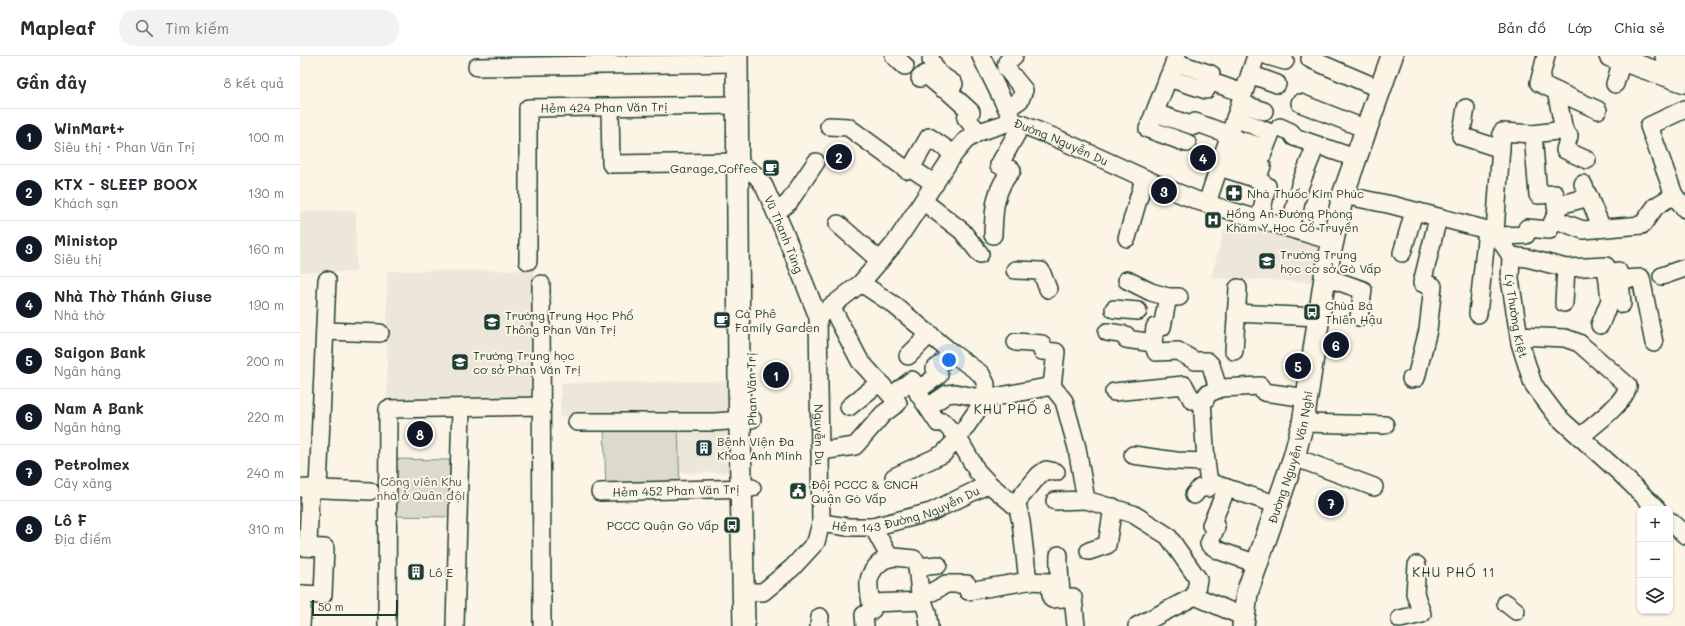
<!DOCTYPE html>
<html lang="vi">
<meta charset="utf-8">
<style>
:root{--surface:#fff;--page:#f2f2f3;--text:#2b2b33;--muted:#7c7c81;--line:#e1e1e2;--accent:#111827}
body{margin:0;font-family:Mali,sans-serif;background:var(--page);color:var(--text)}
.controls{position:absolute;right:12px;bottom:12px;display:grid;overflow:hidden;border-radius:8px;box-shadow:0 1px 3px #0004}
.controls button{width:36px;height:36px;display:grid;place-items:center;padding:0;border:0;border-bottom:1px solid var(--line);background:var(--surface);color:var(--text);font:20px sans-serif}
.scale{position:absolute;left:12px;bottom:10px;width:86px;box-sizing:border-box;padding-left:4px;border:2px solid #1f3d34;border-top:0;font-size:11px;line-height:14px;white-space:nowrap;color:#1f3d34;-webkit-text-stroke:3px #fcf5e5;paint-order:stroke}
.you{position:absolute;left:649px;top:304px;width:14px;height:14px;margin:-10px;border:3px solid #fff;border-radius:50%;background:#1a73e8;box-shadow:0 0 0 6px #1a73e833}
.badge{display:grid;place-items:center;width:26px;height:26px;border-radius:50%;background:var(--accent);color:#fff;font-size:13px;font-weight:700}
.pin{position:absolute;translate:-50% -50%;border:2px solid #fff;box-shadow:0 1px 4px #0006}
.list{margin:0;padding:0;list-style:none}
h2{display:flex;justify-content:space-between;align-items:center;height:52px;margin:0;padding:0 16px;font-size:17px}
h2 small{font-size:13px;font-weight:400;color:var(--muted)}
.list li{display:grid;grid-template-columns:26px 1fr auto;gap:12px;align-items:center;box-sizing:border-box;height:56px;padding:0 16px;border-top:1px solid var(--line)}
.list b{display:block;font-size:15px;white-space:nowrap}
.list p{margin:0;font-size:13px;white-space:nowrap;color:var(--muted)}
.list em{font-size:13px;font-style:normal;color:var(--muted)}
.icon{flex:none;width:22px;height:22px;fill:none;stroke:currentColor;stroke-width:2;stroke-linecap:round;stroke-linejoin:round}
.map{position:relative;flex:none;width:1385px;height:570px;overflow:hidden}
header{display:flex;align-items:center;gap:24px;box-sizing:border-box;height:56px;padding:0 20px;background:var(--surface);border-bottom:1px solid var(--line)}
header strong{font-size:19px}
nav{display:flex;gap:22px;margin-inline-start:auto;font-size:14px}
.search{width:280px;height:36px;background:var(--page);display:flex;align-items:center;gap:10px;box-sizing:border-box;padding:0 14px;border-radius:16px;color:var(--muted);font-size:15px}
main{display:flex}
aside{flex:1;background:var(--surface)}
.map>svg:first-child{display:block}
.built{fill:#ece7d8}
.green{fill:#dcdacc;stroke:#7e8c80}
.lines{fill:none;stroke-linecap:round;stroke-linejoin:round}
.minor-casing{stroke:#1f3d34;stroke-width:20}
.major-casing{stroke:#1f3d34;stroke-width:24}
.minor{stroke:#fcf5e5;stroke-width:17}
.major{stroke:#fcf5e5;stroke-width:21}
.labels{text-anchor:middle;dominant-baseline:central;stroke-width:4;stroke-linejoin:round;paint-order:stroke}
.street-label{font-size:12px;fill:#1f3d34;stroke:#fcf5e5}
.poi-label{font-size:12px;fill:#1f3d34;stroke:#fcf5e5;text-anchor:start}
.park-label{font-size:12px;fill:#455c52;stroke:#fcf5e5}
.neighbourhood-label{font-size:13px;letter-spacing:1px;fill:#1f3d34;stroke:#fcf5e5}
</style>
<header>
<strong>Mapleaf</strong>
<div class="search"><svg class="icon" aria-label="search" viewBox="0 0 24 24"><circle cx="10" cy="10" r="6"/><path d="M15 15l6 6"/></svg>Tìm kiếm</div>
<nav><a>Bản đồ</a><a>Lớp</a><a>Chia sẻ</a></nav>
</header>
<main>
<aside>
<h2>Gần đây<small>8 kết quả</small></h2>
<ul class="list">
<li><span class="badge">1</span><div><b>WinMart+</b><p>Siêu thị · Phan Văn Trị</p></div><em>100 m</em></li>
<li><span class="badge">2</span><div><b>KTX - SLEEP BOOX</b><p>Khách sạn</p></div><em>130 m</em></li>
<li><span class="badge">3</span><div><b>Ministop</b><p>Siêu thị</p></div><em>160 m</em></li>
<li><span class="badge">4</span><div><b>Nhà Thờ Thánh Giuse</b><p>Nhà thờ</p></div><em>190 m</em></li>
<li><span class="badge">5</span><div><b>Saigon Bank</b><p>Ngân hàng</p></div><em>200 m</em></li>
<li><span class="badge">6</span><div><b>Nam A Bank</b><p>Ngân hàng</p></div><em>220 m</em></li>
<li><span class="badge">7</span><div><b>Petrolmex</b><p>Cây xăng</p></div><em>240 m</em></li>
<li><span class="badge">8</span><div><b>Lô F</b><p>Địa điểm</p></div><em>310 m</em></li>
</ul>
</aside>
<div class="map">
<svg width="1385" height="570" viewBox="0 0 1385 570">
<rect width="100%" height="100%" fill="#fcf5e5"/>
<filter id="ink" filterUnits="userSpaceOnUse"><feTurbulence type="fractalNoise" baseFrequency=".025" numOctaves="2"/><feDisplacementMap in="SourceGraphic" scale="8" xChannelSelector="R" yChannelSelector="G"/><feConvolveMatrix kernelMatrix="1 2 1 2 8 2 1 2 1" color-interpolation-filters="sRGB"/></filter>
<g filter="url(#ink)">
<g class="built">
<polygon points="56,154 56,216 0,216 0,155"/>
<polygon points="928,159 1021,187 1013,226 911,222"/>
<polygon points="234,214 234,344 87,343 87,215"/>
<polygon points="439,325 438,416 380,417 378,368 421,364 260,361 261,327"/>
</g>
<g class="green">
<polygon points="304,367 378,367 380,438 306,438"/>
<polygon points="93,403 150,404 150,461 92,460"/>
</g>
<g class="lines">
<defs>
<g id="minor">
<polyline points="594,0 605,10"/>
<polyline points="681,0 713,65"/>
<polyline points="877,0 848,73 887,87"/>
<polyline points="968,0 985,5"/>
<polyline points="1010,3 1080,33"/>
<polyline points="631,4 638,17 654,28 649,36 671,56 666,62 679,76"/>
<polyline points="874,6 911,18"/>
<polyline points="177,11 437,7"/>
<polyline points="950,18 977,28"/>
<polyline points="620,22 625,18 643,33"/>
<polyline points="868,22 906,34"/>
<polyline points="909,25 943,37"/>
<polyline points="1315,28 1322,4"/>
<polyline points="1256,35 1298,54"/>
<polyline points="940,47 964,55"/>
<polyline points="1000,47 1066,73"/>
<path id="s1" d="M310,51L311,108L437,106L457,120L464,130L483,173L518,261L521,467L516,486L492,512L463,536H454L443,541"/>
<polyline points="708,52 720,44 724,34 706,12 707,6 714,0"/>
<polyline points="1166,52 1161,80 1201,93"/>
<polyline points="1385,53 1349,70 1374,139 1385,153"/>
<polyline points="855,57 894,70"/>
<polyline points="935,62 971,77 959,107 962,110 957,123 967,130 960,163"/>
<polyline points="895,66 930,79"/>
<polyline points="529,70 548,71 607,114 611,112 635,128"/>
<polyline points="980,71 991,76 994,81 1055,102"/>
<polyline points="1264,74 1269,80 1265,94 1287,104"/>
<polyline points="1233,78 1238,139 1255,138 1257,157 1254,163"/>
<polyline points="929,81 965,92"/>
<polyline points="924,95 959,107"/>
<polyline points="919,111 957,123"/>
<polyline points="611,112 629,81 654,98"/>
<polyline points="1283,128 1302,172"/>
<path id="s2" d="M1043,139L1092,149L1195,176L1211,200L1210,223L1220,287L1233,328L1257,360L1320,417L1357,453"/>
<polyline points="623,145 662,175 680,198"/>
<polyline points="907,147 956,0"/>
<polyline points="1256,150 1289,141"/>
<polyline points="476,157 489,146 516,106"/>
<polyline points="538,168 580,205"/>
<polyline points="990,172 1000,129 1016,89"/>
<polyline points="1195,176 1202,76 1233,78 1264,74 1256,35 1239,27 1246,0"/>
<path d="M693,179C694,153 694,134 712,114L699,109L722,68"/>
<polyline points="1198,180 1226,179 1227,172 1249,174 1254,163 1283,174 1342,169 1356,150 1374,139"/>
<polyline points="827,182 844,123"/>
<polyline points="1102,197 1114,156"/>
<polyline points="1211,200 1227,202 1266,212 1306,210 1307,217 1318,215 1320,223 1341,222 1354,287"/>
<path id="s3" d="M228,205V52L437,49"/>
<polyline points="715,214 741,215 748,233"/>
<polyline points="1362,220 1385,212"/>
<polyline points="1025,221 1063,234 1059,261"/>
<polyline points="1320,223 1322,248"/>
<polyline points="827,224 851,236 868,241"/>
<polyline points="561,227 594,249 652,297 681,318 686,328 685,343 658,382 643,398 594,421"/>
<polyline points="241,228 242,570"/>
<polyline points="1264,247 1266,212"/>
<polyline points="814,253 838,255"/>
<polyline points="936,257 1018,261"/>
<polyline points="1178,258 1187,174"/>
<path id="s4" d="M518,261L561,227L595,187L654,98L666,84L679,76L713,65L756,82L868,133L901,146L1032,185"/>
<polyline points="1300,269 1310,244 1307,217"/>
<polyline points="25,275 80,277"/>
<polyline points="807,276 826,279 826,283 853,287 856,296 878,295 895,305 907,305 911,309 918,333"/>
<path d="M1219,280L1265,282L1279,287L1328,330C1325,347 1294,369 1280,381"/>
<polyline points="853,287 855,271 862,271 868,241 879,241"/>
<polyline points="934,295 938,232"/>
<polyline points="608,300 630,278"/>
<polyline points="1111,323 1116,322 1128,274 1133,230 1122,227 1138,162"/>
<polyline points="752,330 764,345 777,392 786,444 833,458 868,480 898,523 895,540"/>
<polyline points="618,334 639,319 635,313 652,297"/>
<polyline points="814,336 884,329 892,344 905,344 907,338 921,332 960,330 964,336 1007,342"/>
<polyline points="592,339 612,324 618,331 618,337 638,367 643,366 658,382 677,415 689,428 718,452 721,466 728,525 749,526 752,543 773,541 776,570"/>
<polyline points="902,344 906,406"/>
<polyline points="549,351 580,326"/>
<polyline points="628,351 647,338 655,337 685,343 752,330 756,296 742,295 742,288 716,286"/>
<polyline points="277,366 415,366 452,363"/>
<polyline points="1003,367 1085,369"/>
<polyline points="521,395 555,390 583,358 598,347 560,305 531,250"/>
<polyline points="833,399 876,405 906,406 909,426 978,449"/>
<polyline points="994,401 1074,431"/>
<polyline points="0,432 70,435"/>
<polyline points="18,432 27,224"/>
<polyline points="927,432 911,469 916,471 909,488 920,495 957,508"/>
<path id="s5" d="M300,436L452,432"/>
<polyline points="894,439 900,432 908,432 912,427"/>
<polyline points="755,445 786,444"/>
<polyline points="714,449 739,419 746,414 756,416"/>
<polyline points="1370,465 1385,479"/>
<path id="s6" d="M521,467L548,471H573L631,456L689,428"/>
<polyline points="0,491 25,492 23,539 0,538"/>
<polyline points="8,491 10,432"/>
<polyline points="789,495 807,489 813,451"/>
<path d="M759,499C758,513 761,527 761,542"/>
<polyline points="590,502 595,501 614,503 616,505 617,511"/>
<polyline points="620,537 632,536 646,528 667,528 668,535 728,525"/>
<polyline points="571,547 623,545"/>
<polyline points="1206,547 1216,555"/>
<polyline points="1100,563 1122,558 1115,537 1117,509"/>
<polyline points="1,570 3,538"/>
<polyline points="87,570 88,353 242,350"/>
<polyline points="155,570 161,352"/>
<polyline points="519,570 520,561"/>
<path d="M565,570L564,559L572,554C571,545 568,534 569,525C570,515 581,503 590,502L573,471"/>
<polyline points="629,570 627,556 620,537 617,511 638,509"/>
<polyline points="837,570 895,540 944,561"/>
</g>
<g id="major">
<polyline points="437,0 439,325 444,570"/>
<polyline points="1310,0 1385,26"/>
<polyline points="1366,0 1385,7"/>
<path id="s7" d="M943,570L947,537L994,401L1003,367L1025,221L1043,139L1092,0"/>
</g>
</defs>
<use href="#minor" class="minor-casing"/>
<use href="#major" class="major-casing"/>
<use href="#minor" class="minor"/>
<use href="#major" class="major"/>
</g>
</g>
<defs>
<symbol id="cafe-square" viewBox="-11 -11 22 22"><rect x="-9" y="-9" width="18" height="18" rx="4" fill="#1f3d34" stroke="#fcf5e5"/><path d="M-5.5-4.5H6V0H3Q3 3.5 0 3.5H-2.5Q-5.5 3.5-5.5 0ZM3-3.2v2h1.7v-2ZM-6 4.5H4V6H-6Z" fill="#fff"/></symbol>
<symbol id="pharmacy-square" viewBox="-11 -11 22 22"><rect x="-9" y="-9" width="18" height="18" rx="4" fill="#1f3d34" stroke="#fcf5e5"/><path d="M-2-6h4v4h4v4h-4v4h-4v-4h-4v-4h4Z" fill="#fff"/></symbol>
<symbol id="hospital-square" viewBox="-11 -11 22 22"><rect x="-9" y="-9" width="18" height="18" rx="4" fill="#1f3d34" stroke="#fcf5e5"/><path d="M-5-5h3v3.5h4V-5h3V5h-3V1.5h-4V5h-3Z" fill="#fff"/></symbol>
<symbol id="school-square" viewBox="-11 -11 22 22"><rect x="-9" y="-9" width="18" height="18" rx="4" fill="#1f3d34" stroke="#fcf5e5"/><path d="M0-5L7-2L0 1L-7-2ZM-4 1L0 2.5L4 1V4Q0 6-4 4Z" fill="#fff"/></symbol>
<symbol id="bus-square" viewBox="-11 -11 22 22"><rect x="-9" y="-9" width="18" height="18" rx="4" fill="#1f3d34" stroke="#fcf5e5"/><path d="M-5-6H5V4H4V6H2V4H-2V6H-4V4H-5ZM-3.5-4V0h7V-4ZM-3.5 1.2v1.5H-2V1.2ZM2 1.2v1.5H3.5V1.2Z" fill="#fff"/></symbol>
<symbol id="building-square" viewBox="-11 -11 22 22"><rect x="-9" y="-9" width="18" height="18" rx="4" fill="#1f3d34" stroke="#fcf5e5"/><path d="M-4-6H4V6H1V3H-1V6H-4ZM-2.5-4.3h1.7v1.8h-1.7ZM.8-4.3h1.7v1.8H.8ZM-2.5-1h1.7V.8h-1.7ZM.8-1h1.7V.8H.8Z" fill="#fff"/></symbol>
<symbol id="civic-square" viewBox="-11 -11 22 22"><rect x="-9" y="-9" width="18" height="18" rx="4" fill="#1f3d34" stroke="#fcf5e5"/><path d="M-.6-6.5H3V-4.5H.6V-3L4-1V1h2V6H-6V1h2V-1L-.6-3ZM-1.2 2.5V6h2.4V2.5Z" fill="#fff"/></symbol>
</defs>
<g fill-rule="evenodd">
<use href="#cafe-square" x="461" y="102" width="20" height="20"/>
<use href="#pharmacy-square" x="924" y="127" width="20" height="20"/>
<use href="#hospital-square" x="903" y="154" width="20" height="20"/>
<use href="#school-square" x="957" y="195" width="20" height="20"/>
<use href="#bus-square" x="1002" y="246" width="20" height="20"/>
<use href="#cafe-square" x="412" y="254" width="20" height="20"/>
<use href="#school-square" x="182" y="256" width="20" height="20"/>
<use href="#school-square" x="150" y="296" width="20" height="20"/>
<use href="#building-square" x="394" y="382" width="20" height="20"/>
<use href="#civic-square" x="488" y="425" width="20" height="20"/>
<use href="#bus-square" x="422" y="459" width="20" height="20"/>
<use href="#building-square" x="106" y="506" width="20" height="20"/>
</g>
<g class="labels">
<g class="street-label">
<text stroke="none"><textPath href="#s3" startOffset="229">Hẻm 424 Phan Văn Trị</textPath></text>
<text stroke="none"><textPath href="#s4" startOffset="336">Đường Nguyễn Du</textPath></text>
<text stroke="none"><textPath href="#s1" startOffset="272">Vũ Thanh Tùng</textPath></text>
<text stroke="none"><textPath href="#s2" startOffset="246">Lý Thường Kiệt</textPath></text>
<text transform="translate(451 333) rotate(-91)">Phan Văn Trị</text>
<text stroke="none"><textPath href="#s1" startOffset="479">Nguyễn Du</textPath></text>
<text stroke="none"><textPath href="#s7" startOffset="176">Đường Nguyễn Văn Nghi</textPath></text>
<text stroke="none"><textPath href="#s5" startOffset="76">Hẻm 452 Phan Văn Trị</textPath></text>
<text stroke="none"><textPath href="#s6" startOffset="88">Hẻm 143 Đường Nguyễn Du</textPath></text>
</g>
<g class="poi-label">
<text x="458" y="112" text-anchor="end">Garage Coffee</text>
<text x="947" y="137">Nhà Thuốc Kim Phúc</text>
<text x="926" y="157">Hồng An Đường Phòng<tspan x="926" dy="14">Khám Y Học Cổ Truyền</tspan></text>
<text x="980" y="198">Trường Trung<tspan x="980" dy="14">học cơ sở Gò Vấp</tspan></text>
<text x="1025" y="249">Chùa Bà<tspan x="1025" dy="14">Thiên Hậu</tspan></text>
<text x="435" y="257">Cà Phê<tspan x="435" dy="14">Family Garden</tspan></text>
<text x="205" y="259">Trường Trung Học Phổ<tspan x="205" dy="14">Thông Phan Văn Trị</tspan></text>
<text x="173" y="299">Trường Trung học<tspan x="173" dy="14">cơ sở Phan Văn Trị</tspan></text>
<text x="417" y="385">Bệnh Viện Đa<tspan x="417" dy="14">Khoa Anh Minh</tspan></text>
<text x="511" y="428">Đội PCCC &amp; CNCH<tspan x="511" dy="14">Quận Gò Vấp</tspan></text>
<text x="419" y="469" text-anchor="end">PCCC Quận Gò Vấp</text>
<text x="129" y="516">Lô E</text>
</g>
<g class="park-label">
<text x="121" y="425">Công viên Khu<tspan x="121" dy="14">nhà ở Quân đội</tspan></text>
</g>
<g class="neighbourhood-label">
<text x="713" y="352">KHU PHỐ 8</text>
<text x="1154" y="515">KHU PHỐ 11</text>
</g>
</g>
</svg>
<div class="controls">
<button>+</button>
<button>−</button>
<button><svg class="icon" aria-label="layers" viewBox="0 0 24 24"><path d="M12 4l9 5-9 5-9-5zM3 14l9 5 9-5"/></svg></button>
</div>
<div class="scale">50 m</div>
<div class="you"></div>
<div class="pin badge" style="left:476px;top:319px">1</div>
<div class="pin badge" style="left:539px;top:101px">2</div>
<div class="pin badge" style="left:864px;top:135px">3</div>
<div class="pin badge" style="left:903px;top:102px">4</div>
<div class="pin badge" style="left:998px;top:310px">5</div>
<div class="pin badge" style="left:1036px;top:289px">6</div>
<div class="pin badge" style="left:1031px;top:447px">7</div>
<div class="pin badge" style="left:120px;top:378px">8</div>
</div>
</main>
